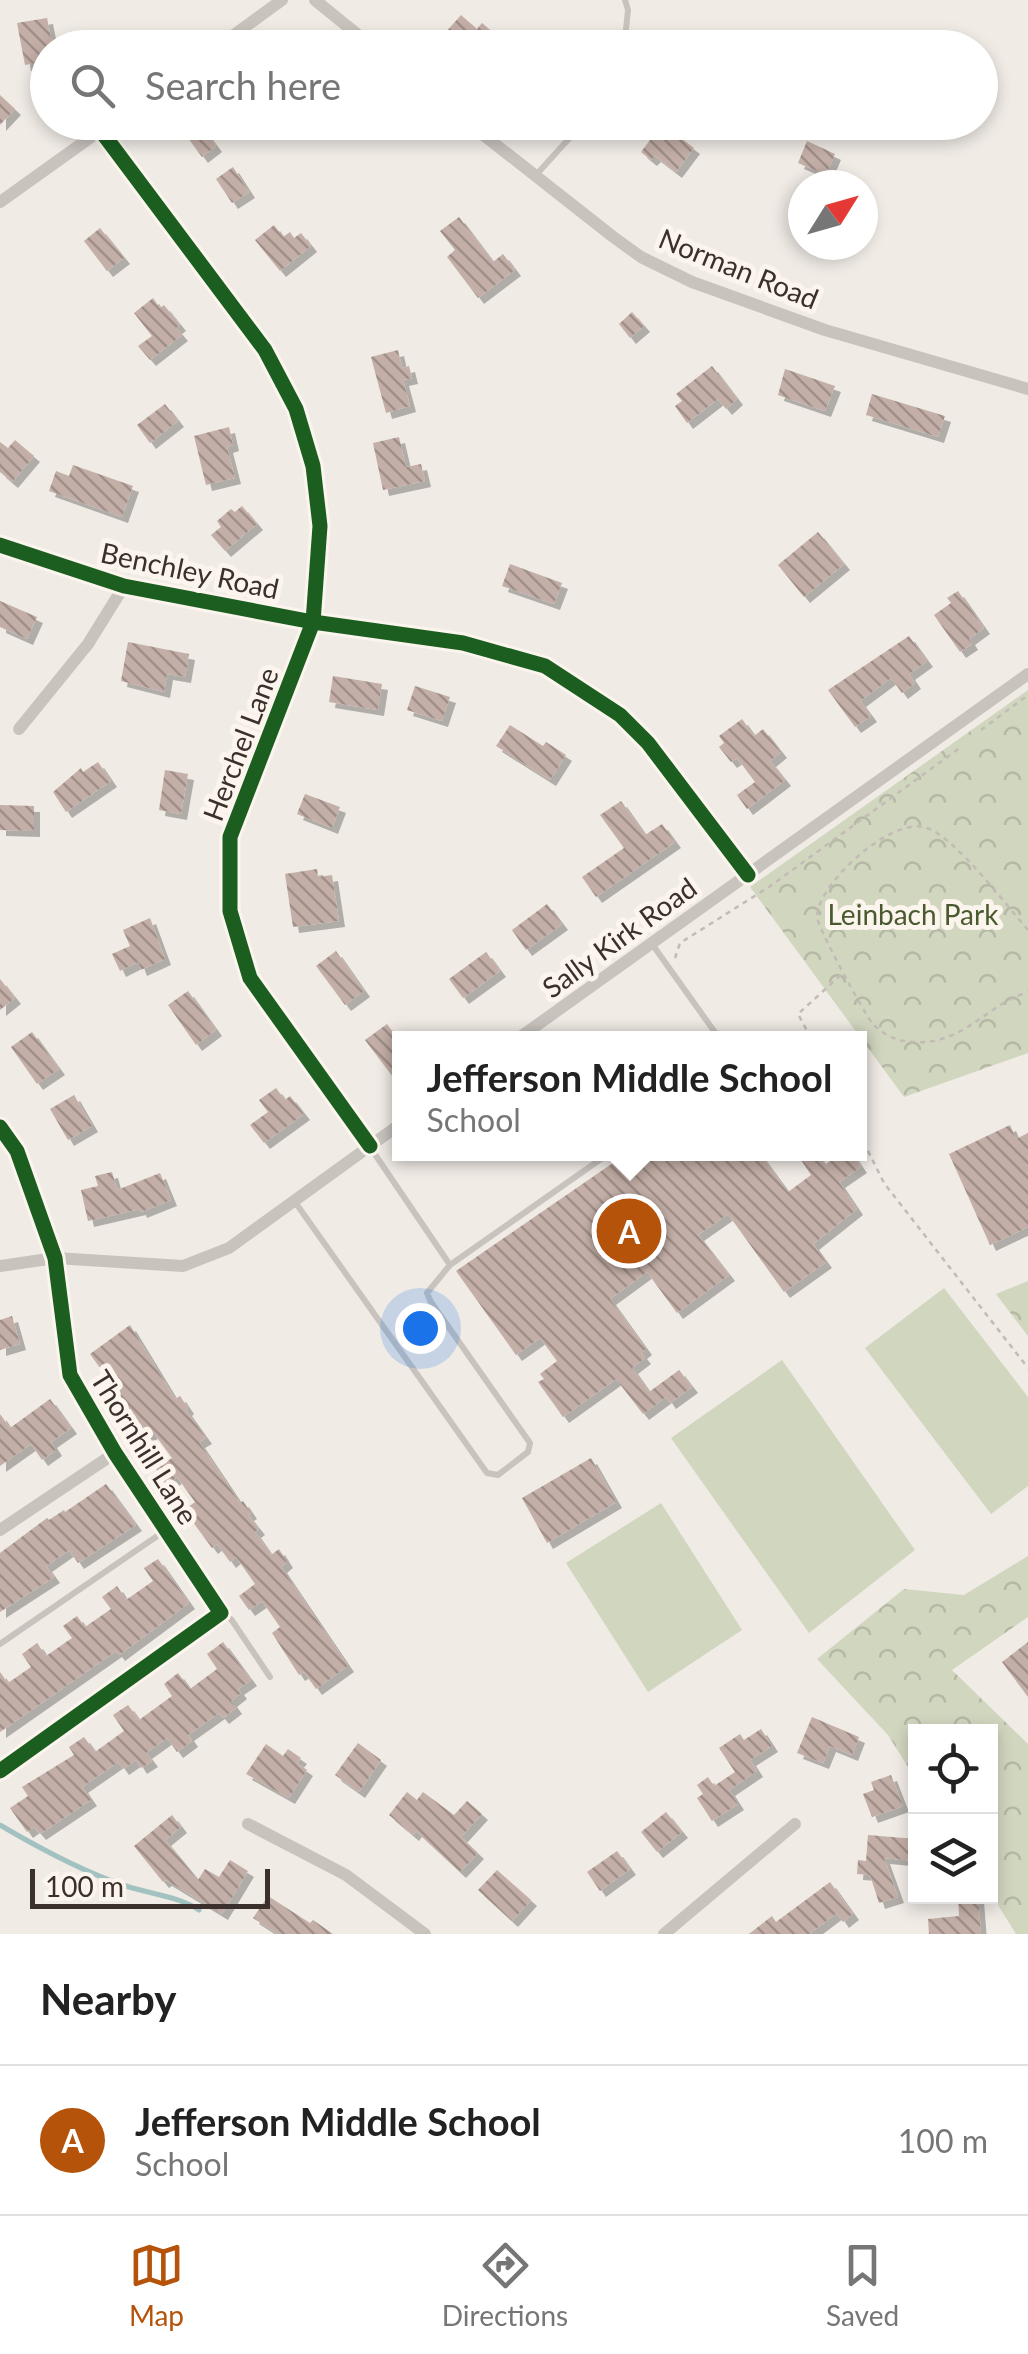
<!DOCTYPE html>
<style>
:root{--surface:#fff;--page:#f2f2f2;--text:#222;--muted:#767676;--line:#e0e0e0;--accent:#b45309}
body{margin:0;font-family:Lato,sans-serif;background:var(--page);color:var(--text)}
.controls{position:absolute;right:30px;bottom:30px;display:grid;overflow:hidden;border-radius:0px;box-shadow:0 5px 15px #0003}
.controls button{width:90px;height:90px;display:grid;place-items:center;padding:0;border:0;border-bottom:2px solid var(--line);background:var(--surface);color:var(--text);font:50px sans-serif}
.compass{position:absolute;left:788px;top:170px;width:90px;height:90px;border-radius:50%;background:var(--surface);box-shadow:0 5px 15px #0003;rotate:53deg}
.scale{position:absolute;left:30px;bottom:25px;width:240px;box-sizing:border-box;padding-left:10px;border:5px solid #3b302b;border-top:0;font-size:28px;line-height:35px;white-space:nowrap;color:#3b302b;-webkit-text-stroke:8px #fbf5ee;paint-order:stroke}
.you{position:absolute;left:420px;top:1328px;width:35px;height:35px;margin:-25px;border:8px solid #fff;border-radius:50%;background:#1a73e8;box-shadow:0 0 0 15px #1a73e833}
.badge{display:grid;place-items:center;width:65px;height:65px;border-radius:50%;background:var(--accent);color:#fff;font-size:32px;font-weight:700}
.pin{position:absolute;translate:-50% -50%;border:5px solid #fff;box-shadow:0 2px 10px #0006}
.popup{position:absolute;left:392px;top:1031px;width:475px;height:130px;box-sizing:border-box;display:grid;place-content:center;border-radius:0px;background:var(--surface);filter:drop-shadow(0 2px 8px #0005);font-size:32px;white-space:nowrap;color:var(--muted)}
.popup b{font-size:38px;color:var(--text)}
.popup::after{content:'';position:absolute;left:50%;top:100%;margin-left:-20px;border:20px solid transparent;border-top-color:var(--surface)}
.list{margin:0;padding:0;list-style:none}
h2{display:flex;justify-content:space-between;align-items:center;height:130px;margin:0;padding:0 40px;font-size:42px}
h2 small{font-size:32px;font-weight:400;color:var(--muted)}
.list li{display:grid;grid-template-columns:65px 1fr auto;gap:30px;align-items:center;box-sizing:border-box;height:150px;padding:0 40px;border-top:2px solid var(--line)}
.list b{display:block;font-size:38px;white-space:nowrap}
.list p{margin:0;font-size:32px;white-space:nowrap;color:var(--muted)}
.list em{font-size:32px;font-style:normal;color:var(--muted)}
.icon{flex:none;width:55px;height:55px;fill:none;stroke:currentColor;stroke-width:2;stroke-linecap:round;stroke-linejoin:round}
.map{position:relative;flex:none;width:1028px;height:1934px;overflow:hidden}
.search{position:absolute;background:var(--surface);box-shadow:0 5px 15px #0003;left:30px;right:30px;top:30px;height:110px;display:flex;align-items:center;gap:25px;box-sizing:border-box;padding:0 35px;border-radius:55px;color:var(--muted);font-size:38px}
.sheet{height:280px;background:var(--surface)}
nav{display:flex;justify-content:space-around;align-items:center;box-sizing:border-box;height:140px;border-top:2px solid var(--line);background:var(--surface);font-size:28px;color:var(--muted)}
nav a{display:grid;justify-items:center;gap:5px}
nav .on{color:var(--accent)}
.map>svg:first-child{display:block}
.park{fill:url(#park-crowns)}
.pitch{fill:#d1d6bf}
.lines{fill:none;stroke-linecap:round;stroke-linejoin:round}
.stream{stroke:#a1c2c1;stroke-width:5}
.building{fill:url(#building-back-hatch);filter:url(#shadow)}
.path{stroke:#c2bbb6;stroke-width:2.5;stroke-dasharray:5 5;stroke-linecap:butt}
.service{stroke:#c9c3be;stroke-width:6}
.minor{stroke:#c9c3be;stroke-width:12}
.cycleway-casing{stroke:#fbf5ee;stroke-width:21}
.cycleway{stroke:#1b5e20;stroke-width:15}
.labels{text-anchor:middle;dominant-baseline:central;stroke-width:10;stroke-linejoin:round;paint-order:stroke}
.street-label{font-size:28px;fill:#3b302b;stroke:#fbf5ee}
.park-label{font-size:28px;fill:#4a5a2e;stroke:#fbf5ee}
</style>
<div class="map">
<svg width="1028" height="1934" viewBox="0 0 1028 1934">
<defs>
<pattern id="park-crowns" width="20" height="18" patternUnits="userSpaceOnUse" patternTransform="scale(2.5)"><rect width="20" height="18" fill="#d1d6bf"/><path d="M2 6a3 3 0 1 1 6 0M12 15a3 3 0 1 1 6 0" fill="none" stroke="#b4b8a4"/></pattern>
<pattern id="building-back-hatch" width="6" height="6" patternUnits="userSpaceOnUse" patternTransform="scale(2.5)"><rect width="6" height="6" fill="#c3afa7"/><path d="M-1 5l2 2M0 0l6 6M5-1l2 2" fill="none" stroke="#a08f88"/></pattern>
<filter id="shadow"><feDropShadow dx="6" dy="6" stdDeviation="0" flood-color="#0004"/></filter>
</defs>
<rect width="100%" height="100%" fill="#f0ebe5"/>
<g class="park">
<polygon points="1028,690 1028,1053 904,1097 750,887"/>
<polygon points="1028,1281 1028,1336 996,1294"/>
<polygon points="1028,1556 1028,1617 952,1670 1028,1744 1028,1934 1016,1934 991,1894 990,1732 916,1732 915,1778 888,1735 817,1659 904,1589 964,1595"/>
</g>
<g class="pitch">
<polygon points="944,1288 1028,1397 1028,1486 991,1514 865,1348"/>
<polygon points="782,1360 915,1550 809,1633 671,1438"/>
<polygon points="661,1503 742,1630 648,1692 566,1563"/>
</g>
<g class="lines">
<path class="stream" d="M0,1825C39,1848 83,1872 126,1886C150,1894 178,1896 199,1910"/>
</g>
<g class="building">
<polygon points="461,15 477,29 482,23 495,34 490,40 499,48 463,48 446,32"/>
<polygon points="47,18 53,48 48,48 48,61 25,65 17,23"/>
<polygon points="0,95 15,109 0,125"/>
<polygon points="176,122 198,122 216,146 202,157"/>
<polygon points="662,124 694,148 676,172 655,156 651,160 641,152"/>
<polygon points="807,141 835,154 826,175 798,163"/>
<polygon points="233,167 249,192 232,203 216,179"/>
<polygon points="459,217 493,262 503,254 515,270 478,298 447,257 455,250 440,231"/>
<polygon points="274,225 283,237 290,232 294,238 301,233 311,246 280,271 255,240"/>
<polygon points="100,228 124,258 107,271 84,241"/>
<polygon points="153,298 160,308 164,305 180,325 176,328 182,335 150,360 138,346 152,336 134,313"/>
<polygon points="632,312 644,326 630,338 619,324"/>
<polygon points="398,350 402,368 409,366 412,378 403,380 410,406 386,413 371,357"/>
<polygon points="712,366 737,399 726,409 718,399 687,423 675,406 682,401 676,394"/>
<polygon points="785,369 835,386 825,411 778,395"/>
<polygon points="872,394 945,416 938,437 866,415"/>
<polygon points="165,404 178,421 150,443 137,425"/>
<polygon points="229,427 233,445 227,447 235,478 206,485 194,436"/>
<polygon points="399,437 406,467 421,464 425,481 383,490 373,443"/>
<polygon points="15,440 34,456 12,482 0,472 0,442 8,448"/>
<polygon points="73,465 133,486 122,517 49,491 56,471 69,476"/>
<polygon points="242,506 257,524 225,551 211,535 221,527 217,521 231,509 235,512"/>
<polygon points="818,532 844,564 804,597 778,565"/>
<polygon points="510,564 562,583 554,604 502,586"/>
<polygon points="958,591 984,628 969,639 972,644 960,652 934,615 951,603 947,598"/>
<polygon points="0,601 37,617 27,639 0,627"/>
<polygon points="909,636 927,661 909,674 915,683 902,693 891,678 860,701 871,716 855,727 828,690"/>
<polygon points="128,642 189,654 185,677 167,674 164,692 121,681"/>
<polygon points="333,676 382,684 378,710 329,702"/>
<polygon points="415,686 450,697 442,721 407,710"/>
<polygon points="742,719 754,736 763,729 781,752 770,761 785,780 747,809 737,795 755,782 737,758 731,762 719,747 724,743 719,736"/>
<polygon points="510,725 543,746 546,742 566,755 550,780 496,746"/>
<polygon points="98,762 111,781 66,812 53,792 81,768 83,772"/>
<polygon points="165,770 188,774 181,814 159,810"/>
<polygon points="305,794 340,807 332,828 297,814"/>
<polygon points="621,801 645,835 662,824 675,842 596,897 582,877 624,848 600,815"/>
<polygon points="0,805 34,806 34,831 0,830"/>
<polygon points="317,869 318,877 332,875 339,921 293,927 285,874"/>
<polygon points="547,904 562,924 526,950 512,930"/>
<polygon points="150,918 165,959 141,970 138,962 120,971 112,954 130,946 123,930"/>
<polygon points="336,951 364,991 345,1005 316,966"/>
<polygon points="486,952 500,971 463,998 449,979"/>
<polygon points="0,979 15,998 0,1010"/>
<polygon points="188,991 216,1030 196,1045 168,1005"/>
<polygon points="387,1024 399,1040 399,1085 365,1040"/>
<polygon points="32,1032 59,1069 37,1084 11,1047"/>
<polygon points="276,1088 285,1100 290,1096 304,1114 264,1143 250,1125 268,1112 259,1100"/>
<polygon points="74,1095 92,1126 68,1140 50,1109"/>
<polygon points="1010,1125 1016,1139 1028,1133 1028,1227 990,1245 949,1154"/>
<polygon points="626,1154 760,1154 788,1192 811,1175 797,1154 817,1154 825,1165 839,1154 852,1154 861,1167 839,1182 857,1209 813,1244 826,1262 784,1292 728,1214 698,1235 729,1275 677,1313 647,1272 610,1299 646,1349 641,1353 645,1358 632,1368 649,1392 679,1370 692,1387 670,1403 666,1397 643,1414 616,1379 563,1417 538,1382 544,1379 540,1374 557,1361 540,1338 516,1355 456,1271"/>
<polygon points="112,1172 117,1190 160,1173 171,1200 141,1212 140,1209 88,1221 81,1190 98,1186 95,1176"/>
<polygon points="12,1316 20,1344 0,1350 0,1320"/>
<polygon points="130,1325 175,1399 180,1396 188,1408 186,1410 206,1438 199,1442 240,1503 243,1501 251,1513 248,1515 259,1529 255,1532 271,1555 279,1549 287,1562 281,1567 348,1666 316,1689 304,1672 299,1675 272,1633 280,1627 262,1601 249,1610 239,1596 255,1584 236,1557 230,1562 217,1544 212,1548 195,1525 184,1510 195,1502 177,1477 166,1485 156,1469 172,1458 153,1432 147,1436 134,1417 129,1420 117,1404 123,1400 90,1354"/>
<polygon points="50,1399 71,1428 51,1442 56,1450 42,1460 31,1444 0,1466 0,1414 10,1428"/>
<polygon points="591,1458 616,1502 547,1543 522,1498"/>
<polygon points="106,1484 136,1525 78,1563 69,1550 46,1566 54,1577 0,1612 0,1553 47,1518 49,1520 64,1510 65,1512"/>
<polygon points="158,1559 189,1603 119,1655 116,1651 0,1732 0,1672 8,1683 31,1667 22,1654 37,1643 46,1656 72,1638 63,1626 77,1616 85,1627 111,1609 102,1597 117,1586 126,1600 153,1581 144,1568"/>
<polygon points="223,1642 251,1680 238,1689 241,1693 231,1701 236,1708 223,1718 219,1713 188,1735 192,1741 177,1752 167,1738 146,1753 152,1761 141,1768 136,1760 123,1769 118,1762 82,1787 91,1800 40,1834 34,1827 27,1832 10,1808 28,1796 22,1787 74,1755 69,1747 84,1737 95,1752 124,1731 113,1715 128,1705 139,1720 172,1696 164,1684 178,1673 190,1689 217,1669 207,1654"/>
<polygon points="1028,1642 1028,1697 1002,1662"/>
<polygon points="812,1717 859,1737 852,1755 830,1746 823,1763 797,1753"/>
<polygon points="761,1729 772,1746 750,1760 757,1771 729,1790 738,1804 712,1821 697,1798 703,1794 697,1785 708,1777 714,1786 735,1772 719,1748 740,1734 744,1740"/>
<polygon points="358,1743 381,1760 359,1792 335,1775"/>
<polygon points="266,1744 283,1756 288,1749 301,1758 297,1763 307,1770 289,1798 246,1774"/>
<polygon points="891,1775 903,1806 872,1817 863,1794 874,1790 871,1782"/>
<polygon points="407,1792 417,1800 423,1792 454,1815 467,1801 482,1814 461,1837 478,1853 460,1872 416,1831 413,1835 389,1815"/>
<polygon points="666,1812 682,1832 657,1852 641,1832"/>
<polygon points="172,1815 181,1827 165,1840 198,1880 205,1869 219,1877 230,1860 248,1871 222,1914 166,1880 163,1882 134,1846"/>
<polygon points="868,1835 916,1839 916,1861 884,1858 898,1897 879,1903 870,1875 857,1874 858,1860 866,1861"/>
<polygon points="617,1851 630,1869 600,1891 587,1872"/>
<polygon points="497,1870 531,1900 512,1921 478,1890"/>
<polygon points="830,1882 853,1914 843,1922 837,1913 809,1934 749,1934 772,1916 776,1922"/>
<polygon points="268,1896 310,1923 313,1920 333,1934 278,1934 253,1918"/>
<polygon points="958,1896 978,1896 981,1934 929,1934 928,1919 959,1916"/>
</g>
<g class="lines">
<g class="path">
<polyline points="981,730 1028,695"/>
<path d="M1028,930C1006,905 956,838 927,828C893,815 819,882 817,916C816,925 864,1013 872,1023C880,1032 892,1039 904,1041C961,1050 983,1006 1028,992"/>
<polyline points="675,958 680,943 769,887 961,747"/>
<polyline points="811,1038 798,1014 843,973"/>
<polyline points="859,1133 884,1183 1028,1368"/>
</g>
<g class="service">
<polyline points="624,48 628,10 625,0"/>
<polyline points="536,175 584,122"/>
<polyline points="652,944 719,1038"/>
<polyline points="370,1147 450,1265 608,1154"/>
<polyline points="295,1202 487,1473 498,1475 528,1452 530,1443 431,1302 427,1293 450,1265"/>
<polyline points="222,1614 231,1619 270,1677"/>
<polyline points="0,1644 166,1530"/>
</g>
<g class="minor">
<polyline points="315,0 374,48"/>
<polyline points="216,48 282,0"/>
<polyline points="467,122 612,236 641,257 692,282 825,330 1028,389"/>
<polyline points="101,131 265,350 296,409 313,466 320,526 313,622 230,837 230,911 250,978 370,1146"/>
<polyline points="0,202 112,122"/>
<polyline points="0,545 124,586 313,622 463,643 545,666 620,715 648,743 748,875"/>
<polyline points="19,729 88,644 124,586"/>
<polyline points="519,1038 1028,674"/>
<polyline points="0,1127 17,1151 55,1258 70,1375 115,1453 221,1613 0,1771"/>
<polyline points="0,1266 55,1258 183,1266 229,1248 399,1125"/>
<polyline points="0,1530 115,1453"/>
<polyline points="248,1824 346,1875 425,1934"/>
<polyline points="664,1934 795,1824"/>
</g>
<defs>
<g id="cycleway">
<polyline points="101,131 265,350 296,409 313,466 320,526 313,622 230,837 230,911 250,978 370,1146"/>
<polyline points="0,545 124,586 313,622 463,643 545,666 620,715 648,743 748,875"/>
<polyline points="0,1127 17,1151 55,1258 70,1375 115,1453 221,1613 0,1771"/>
</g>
</defs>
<use href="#cycleway" class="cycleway-casing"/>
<use href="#cycleway" class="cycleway"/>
</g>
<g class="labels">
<g class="street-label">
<text transform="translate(739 268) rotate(22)">Norman Road</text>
<text transform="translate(190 570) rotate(12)">Benchley Road</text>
<text transform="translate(240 744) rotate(-69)">Herchel Lane</text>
<text transform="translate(619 937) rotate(-36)">Sally Kirk Road</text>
<text transform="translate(145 1447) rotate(58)">Thornhill Lane</text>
</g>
<g class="park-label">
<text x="913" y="914">Leinbach Park</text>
</g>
</g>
</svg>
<div class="controls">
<button><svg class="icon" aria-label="locate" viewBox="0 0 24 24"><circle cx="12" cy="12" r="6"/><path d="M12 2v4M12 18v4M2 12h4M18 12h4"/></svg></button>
<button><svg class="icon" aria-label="layers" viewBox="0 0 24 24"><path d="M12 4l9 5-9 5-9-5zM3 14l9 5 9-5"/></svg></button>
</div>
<svg class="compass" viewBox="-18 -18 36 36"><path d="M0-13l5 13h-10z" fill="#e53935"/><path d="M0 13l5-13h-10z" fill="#767676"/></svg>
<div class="scale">100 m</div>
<div class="you"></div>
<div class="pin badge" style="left:629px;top:1231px">A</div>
<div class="popup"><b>Jefferson Middle School</b>School</div>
<div class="search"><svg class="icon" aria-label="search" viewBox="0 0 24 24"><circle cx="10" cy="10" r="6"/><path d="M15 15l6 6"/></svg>Search here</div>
</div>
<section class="sheet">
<h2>Nearby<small></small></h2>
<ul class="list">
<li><span class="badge">A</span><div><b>Jefferson Middle School</b><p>School</p></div><em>100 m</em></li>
</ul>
</section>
<nav>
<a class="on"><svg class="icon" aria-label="map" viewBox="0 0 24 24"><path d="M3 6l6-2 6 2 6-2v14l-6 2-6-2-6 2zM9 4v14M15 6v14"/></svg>Map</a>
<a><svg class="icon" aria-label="directions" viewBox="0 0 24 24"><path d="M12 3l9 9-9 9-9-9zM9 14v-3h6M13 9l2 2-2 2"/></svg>Directions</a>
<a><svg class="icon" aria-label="saved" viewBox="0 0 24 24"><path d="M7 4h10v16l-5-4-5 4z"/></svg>Saved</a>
</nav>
